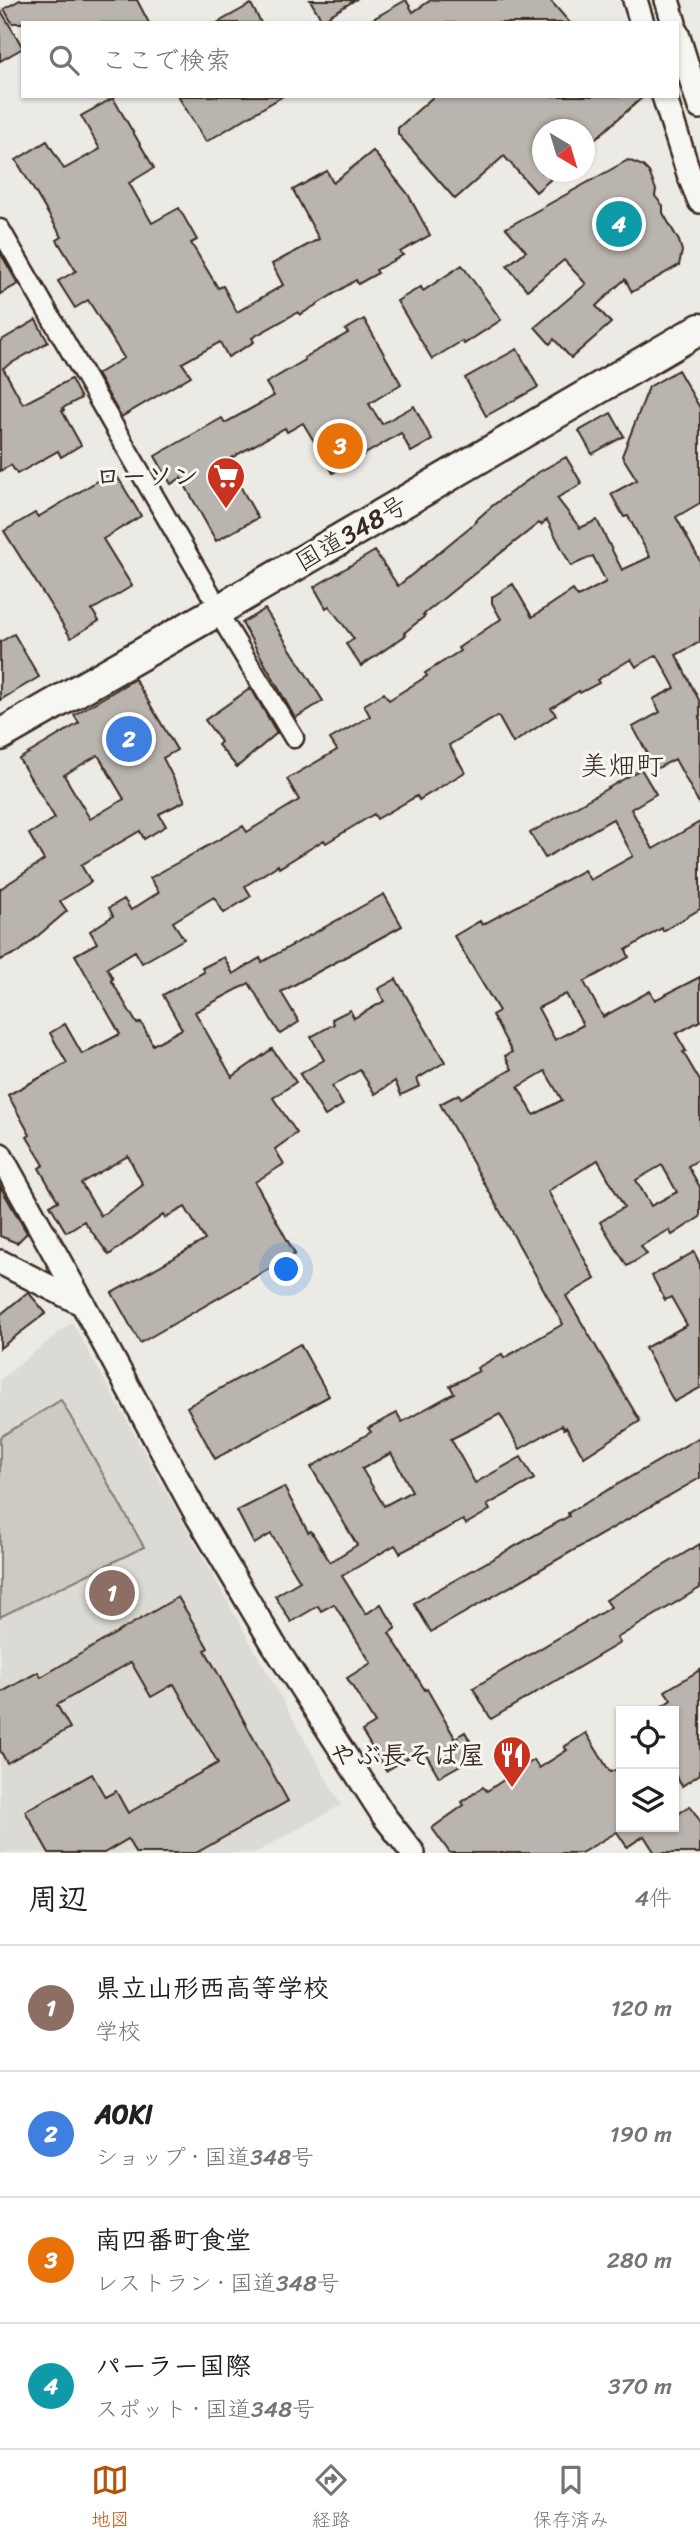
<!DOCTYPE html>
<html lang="ja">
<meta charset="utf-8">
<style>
:root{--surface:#fff;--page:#f2f2f2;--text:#202124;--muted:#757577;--line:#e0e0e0;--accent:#b45309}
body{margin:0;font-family:Sriracha,"Klee One",sans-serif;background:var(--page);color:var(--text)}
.controls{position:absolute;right:21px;bottom:21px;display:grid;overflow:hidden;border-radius:0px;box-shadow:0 2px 5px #0004}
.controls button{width:63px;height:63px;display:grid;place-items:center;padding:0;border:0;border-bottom:2px solid var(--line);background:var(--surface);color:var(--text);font:35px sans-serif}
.compass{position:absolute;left:532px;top:119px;width:63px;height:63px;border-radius:50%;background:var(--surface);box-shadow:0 2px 5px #0004;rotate:142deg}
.you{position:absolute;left:287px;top:1270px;width:24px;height:24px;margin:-18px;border:5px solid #fff;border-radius:50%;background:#1a73e8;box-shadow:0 0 0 10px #1a73e833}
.badge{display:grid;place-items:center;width:46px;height:46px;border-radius:50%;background:var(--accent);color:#fff;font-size:23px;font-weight:700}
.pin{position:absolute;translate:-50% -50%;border:4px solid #fff;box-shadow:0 2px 7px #0006}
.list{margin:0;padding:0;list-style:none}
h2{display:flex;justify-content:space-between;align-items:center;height:91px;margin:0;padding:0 28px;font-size:30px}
h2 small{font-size:23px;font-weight:400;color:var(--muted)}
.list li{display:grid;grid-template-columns:46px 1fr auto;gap:21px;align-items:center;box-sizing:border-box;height:126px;padding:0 28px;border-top:2px solid var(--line)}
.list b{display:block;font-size:26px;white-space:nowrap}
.list p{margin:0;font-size:23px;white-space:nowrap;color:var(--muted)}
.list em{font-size:23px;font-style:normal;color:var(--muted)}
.icon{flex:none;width:38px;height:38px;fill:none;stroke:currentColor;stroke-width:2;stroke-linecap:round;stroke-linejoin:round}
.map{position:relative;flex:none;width:700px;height:1853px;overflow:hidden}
.search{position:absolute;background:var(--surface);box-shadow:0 2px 5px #0004;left:21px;right:21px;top:21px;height:77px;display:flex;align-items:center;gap:18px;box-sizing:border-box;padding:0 24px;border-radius:0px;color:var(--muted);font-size:26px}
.sheet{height:595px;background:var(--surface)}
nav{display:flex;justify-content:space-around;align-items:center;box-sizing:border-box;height:98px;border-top:2px solid var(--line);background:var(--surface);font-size:19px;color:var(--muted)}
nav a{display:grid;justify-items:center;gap:4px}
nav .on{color:var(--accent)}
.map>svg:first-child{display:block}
.built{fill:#dcdad4}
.green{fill:#cdcac4;stroke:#847a71;stroke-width:2}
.building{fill:#bab4ae;stroke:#3b2a1e;stroke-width:2;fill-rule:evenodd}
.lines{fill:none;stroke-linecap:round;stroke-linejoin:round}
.minor-casing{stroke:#3b2a1e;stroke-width:23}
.tertiary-casing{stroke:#3b2a1e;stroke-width:28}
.trunk-casing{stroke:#3b2a1e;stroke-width:35}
.minor{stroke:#f6f6f2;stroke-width:18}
.tertiary{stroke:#f6f6f2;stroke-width:23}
.trunk{stroke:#f6f6f2;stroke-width:30}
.labels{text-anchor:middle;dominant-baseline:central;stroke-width:6;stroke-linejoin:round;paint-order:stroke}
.poi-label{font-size:26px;font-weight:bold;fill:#3b2a1e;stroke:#f6f6f2;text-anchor:end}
.street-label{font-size:26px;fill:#3b2a1e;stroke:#f6f6f2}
.neighbourhood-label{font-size:28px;fill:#3b2a1e;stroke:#f6f6f2}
</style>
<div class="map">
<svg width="700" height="1853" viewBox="0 0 700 1853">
<rect width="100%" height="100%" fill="#ebeae5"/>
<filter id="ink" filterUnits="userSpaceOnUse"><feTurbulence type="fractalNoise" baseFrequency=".0143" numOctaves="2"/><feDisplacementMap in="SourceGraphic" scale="14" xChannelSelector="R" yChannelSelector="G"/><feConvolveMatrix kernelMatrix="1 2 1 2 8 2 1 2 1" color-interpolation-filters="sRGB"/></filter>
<g filter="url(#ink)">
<polygon class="built" points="72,1322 341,1805 255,1853 0,1853 0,1380"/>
<polygon class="green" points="61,1400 144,1547 0,1617 0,1437"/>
<g class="building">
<polygon points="20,0 137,0 149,23 12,23 4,9"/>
<polygon points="310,0 355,0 322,20"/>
<polygon points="406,0 413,12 431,0 550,0 570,23 366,23"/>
<polygon points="251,4 261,23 217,23"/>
<polygon points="0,9 23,48 0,61"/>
<polygon points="178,96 283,96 206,142"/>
<polygon points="434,96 644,96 584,149 584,130 542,130 542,172 559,172 536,192 504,156 455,199 398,134 398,128"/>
<polygon points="113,98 154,168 129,183 152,223 179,208 197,240 191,243 218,288 223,286 237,312 283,285 272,264 319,239 293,190 327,171 333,183 373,151 408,194 430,235 400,252 403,255 376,270 378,273 358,284 356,280 300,315 298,312 252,338 254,342 228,357 220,342 182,363 191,376 121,417 97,374 124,358 88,300 75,308 58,281 76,271 57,240 62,237 16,160 47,141 64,169 100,149 81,116"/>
<polygon points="628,160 643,166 649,172 656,190 655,196 663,206 663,213 679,241 682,251 679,265 632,292 625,279 596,306 611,323 571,358 554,339 550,344 535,327 586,284 564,260 527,290 507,266 526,251 506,228"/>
<polygon points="0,252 18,284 0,294"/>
<polygon points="462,265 501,320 464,344 462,341 432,359 397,301 421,287 423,291"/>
<polygon points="364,319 401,384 369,404 382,424 414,406 432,440 411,452 401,433 333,473 303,423 287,432 285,428 226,461 258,518 216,541 181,478 171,484 155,456 222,418 225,423 274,396 266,383 305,360 304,358 348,333 345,330"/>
<polygon points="36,320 48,342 3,368 23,404 71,379 81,398 63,408 64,410 62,411 81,445 61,457 58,451 17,474 11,465 0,471 0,341"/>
<polygon points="517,349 538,387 486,416 465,378"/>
<path d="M678,370L700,408V503L676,517L700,561V642L676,655L700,702V805L675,759L656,769L633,727L660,712L653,699L675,688L657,655L636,667L631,659L597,680L599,683L580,693L579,691L551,708L556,715L513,743L498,716L449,745L465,772L419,800L417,796L377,819L374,814L326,843L324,840L279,868L278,865L245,886L251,896L224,913L214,897L173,922L184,939L142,963L135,951L107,968L113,979L111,980L137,1024L141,1022L153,1045L182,1029L163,995L204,972L202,968L224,957L233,974L260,958L262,962L384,894L402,926L281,992L299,1022L280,1034L249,983L195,1012L232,1077L272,1049L296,1082L273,1098L297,1133L275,1149L284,1164L255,1182L295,1254L140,1343L112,1293L205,1240L185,1207L165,1218L163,1215L109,1255L84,1221L66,1232L50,1205L58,1201L39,1168L44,1165L27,1137L30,1135L8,1095L67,1063L50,1033L65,1024L82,1054L120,1034L75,955L97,943L90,931L113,916L109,908L124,899L131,910L159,892L150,878L243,826L247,832L299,800L287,779L337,750L330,739L370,716L364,705L384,693L389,700L427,676L425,673L460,651L458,648L501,619L492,603V597L513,584L532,617L573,590L578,597L606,582L593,556L571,566L547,520L541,525L539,523L460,585L423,615L425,616L404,633L406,635L361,666L346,644L354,639L329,606L326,608L314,587L375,551L398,586L476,522L475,521L492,506L539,472L566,457L582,484L557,498L580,528L597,520L622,570L650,557L628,516L624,517L611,494L637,480L622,456L649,387ZM128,1156L143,1185L101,1216L81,1183Z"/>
<polygon points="611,413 624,436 592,454 579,431"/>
<polygon points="114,471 141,516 103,539 132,586 92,610 99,621 71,638 4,531 35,513 38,517"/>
<polygon points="265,609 323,701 295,718 242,623"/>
<polygon points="14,634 39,677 0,700 0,642"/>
<path d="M135,679L177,750L163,758L185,801L159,814L166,826L144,839L140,831L81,865L91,882L60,901L67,911L19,952L0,960V889L44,860L29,834L55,818L19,759L79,723L74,715ZM98,755L124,799L90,819L64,775Z"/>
<polygon points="251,688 277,733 237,767 218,745 221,742 205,720"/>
<path d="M641,769L656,794L631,809L653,849L700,822V909L663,931L662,928L626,950L629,957L584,982L603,1017L650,991L655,1000L700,977V1021L676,1034L686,1051L683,1052L700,1081V1159L688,1166L700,1187V1217L672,1235L669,1230L641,1246L647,1254L627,1266L600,1222L624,1207L598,1160L548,1191L595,1279L566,1296L640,1421L584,1457L566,1427L564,1429L562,1425L520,1449L500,1414L451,1439L475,1483L521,1457L534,1479L487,1505L490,1510L466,1524L463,1520L400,1553L395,1545L342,1576L366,1614L381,1604L396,1628L389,1633L425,1690L427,1689L455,1738L465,1732L478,1755L439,1777L423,1749L386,1771L362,1731L375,1723L347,1678L371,1663L334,1604L321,1611L318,1606L291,1622L275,1596L300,1581L271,1534L254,1544L237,1511L284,1487L308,1532L311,1531L330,1562L357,1545L311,1467L371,1432L368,1428L397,1413L402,1422L454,1393L450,1386L479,1371L477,1368L502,1354L504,1358L563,1324L440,1104L459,1094L461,1098L512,1069L505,1056L512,1052L492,1015L499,1011L454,936L480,921L482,925L584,870L590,880L633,856L613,819L545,858L530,833ZM566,994L583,1025L555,1040L538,1008ZM545,1071L562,1100L534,1115L518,1087ZM662,1165L677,1192L651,1206L636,1180ZM391,1453L412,1491L384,1506L362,1469Z"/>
<polygon points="396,979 445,1062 417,1079 420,1086 401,1095 395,1081 375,1094 360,1070 332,1086 343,1105 325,1116 300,1074 324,1060 311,1037 334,1024 332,1019 350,1010 354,1018 384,1001 378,989"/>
<polygon points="0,1186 27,1233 17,1243 0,1236"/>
<polygon points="694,1252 700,1264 700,1388 674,1402 645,1348 687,1325 671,1297 665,1300 652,1276"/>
<polygon points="28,1292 46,1313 0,1348 0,1315"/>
<polygon points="300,1344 329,1396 215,1459 187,1407"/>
<polygon points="700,1437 700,1478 431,1632 414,1603 569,1516 568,1513"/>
<polygon points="700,1544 700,1588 617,1638 620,1643 491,1719 473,1688 611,1607 606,1600"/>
<polygon points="178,1597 208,1648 205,1650 288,1801 196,1853 135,1853 128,1839 104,1853 49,1853 25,1811 92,1774 105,1797 116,1791 128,1813 218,1763 174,1684 151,1697 131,1662 57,1705 70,1728 7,1763 0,1750 0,1693 38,1672 41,1677"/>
<polygon points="700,1670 700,1774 682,1786 674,1773 674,1711 655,1711 671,1700 665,1691"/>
<polygon points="586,1733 610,1772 615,1770 621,1780 621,1827 674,1827 674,1817 690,1806 700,1821 700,1853 655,1853 644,1836 627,1847 617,1832 581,1853 450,1853 432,1828 464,1805 462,1802 483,1787 487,1791 534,1760 539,1768 567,1750 564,1747"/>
</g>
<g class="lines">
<defs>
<g id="minor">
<polyline points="0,229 210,593"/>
<polyline points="217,611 294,738"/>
</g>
<g id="tertiary">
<polyline points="635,0 642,23"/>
<polyline points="667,0 674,23"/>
<polyline points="677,34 700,107"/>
<polyline points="664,96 690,177 700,201"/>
<polyline points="0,1155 83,1304"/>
<polyline points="0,1262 83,1304 198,1517 274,1645 384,1816 413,1853"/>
</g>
<polyline id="trunk" points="0,735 217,611 700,329"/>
</defs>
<use href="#minor" class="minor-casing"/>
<use href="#tertiary" class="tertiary-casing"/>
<use href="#trunk" class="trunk-casing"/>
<use href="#minor" class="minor"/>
<use href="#tertiary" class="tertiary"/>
<use href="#trunk" class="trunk"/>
</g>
</g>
<defs>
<symbol id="supermarket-pin" viewBox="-11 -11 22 30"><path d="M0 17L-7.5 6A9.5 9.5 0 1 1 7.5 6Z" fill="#c8321e" stroke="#f6f6f2"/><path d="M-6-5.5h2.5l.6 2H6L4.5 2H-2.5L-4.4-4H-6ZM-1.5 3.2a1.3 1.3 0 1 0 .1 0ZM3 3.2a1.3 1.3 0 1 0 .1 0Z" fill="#fff"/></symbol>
<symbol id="restaurant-pin" viewBox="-11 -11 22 30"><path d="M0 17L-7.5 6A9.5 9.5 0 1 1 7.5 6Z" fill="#c8321e" stroke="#f6f6f2"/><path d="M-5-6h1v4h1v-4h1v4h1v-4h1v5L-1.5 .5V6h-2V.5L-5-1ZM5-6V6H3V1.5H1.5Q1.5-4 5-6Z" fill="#fff"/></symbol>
</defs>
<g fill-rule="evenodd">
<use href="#supermarket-pin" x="204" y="454" width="44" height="60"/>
<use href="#restaurant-pin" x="490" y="1733" width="44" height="60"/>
</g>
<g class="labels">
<g class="poi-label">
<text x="199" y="476">ローソン</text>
<text x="485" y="1755">やぶ長そば屋</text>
</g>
<g class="street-label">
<text transform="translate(351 533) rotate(-30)">国道348号</text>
</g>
<g class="neighbourhood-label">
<text x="622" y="765">美畑町</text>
</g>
</g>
</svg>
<div class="controls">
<button><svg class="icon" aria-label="locate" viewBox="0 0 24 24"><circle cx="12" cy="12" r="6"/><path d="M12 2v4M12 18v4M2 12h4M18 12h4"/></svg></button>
<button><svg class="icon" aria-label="layers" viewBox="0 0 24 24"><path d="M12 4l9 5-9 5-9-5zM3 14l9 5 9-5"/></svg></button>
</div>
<svg class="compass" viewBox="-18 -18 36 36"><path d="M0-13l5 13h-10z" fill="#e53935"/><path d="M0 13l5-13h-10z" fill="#757577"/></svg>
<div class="you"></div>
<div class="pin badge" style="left:112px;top:1593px;background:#8d6e63">1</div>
<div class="pin badge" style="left:129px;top:739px;background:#3f7fe0">2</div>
<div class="pin badge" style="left:340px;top:446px;background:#e8710a">3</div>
<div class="pin badge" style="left:619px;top:224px;background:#0f9aa8">4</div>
<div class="search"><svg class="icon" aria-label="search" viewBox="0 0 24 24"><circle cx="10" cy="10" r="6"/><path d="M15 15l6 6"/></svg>ここで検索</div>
</div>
<section class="sheet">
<h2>周辺<small>4件</small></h2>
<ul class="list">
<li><span class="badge" style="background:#8d6e63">1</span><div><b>県立山形西高等学校</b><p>学校</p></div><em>120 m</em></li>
<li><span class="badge" style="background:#3f7fe0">2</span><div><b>AOKI</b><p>ショップ · 国道348号</p></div><em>190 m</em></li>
<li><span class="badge" style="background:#e8710a">3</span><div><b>南四番町食堂</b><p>レストラン · 国道348号</p></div><em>280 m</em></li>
<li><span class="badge" style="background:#0f9aa8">4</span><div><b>パーラー国際</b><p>スポット · 国道348号</p></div><em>370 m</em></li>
</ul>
</section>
<nav>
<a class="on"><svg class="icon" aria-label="map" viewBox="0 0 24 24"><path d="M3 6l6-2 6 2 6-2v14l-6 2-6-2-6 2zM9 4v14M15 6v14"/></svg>地図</a>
<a><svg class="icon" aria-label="directions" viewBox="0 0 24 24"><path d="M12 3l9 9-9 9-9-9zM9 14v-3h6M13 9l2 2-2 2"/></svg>経路</a>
<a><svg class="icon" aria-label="saved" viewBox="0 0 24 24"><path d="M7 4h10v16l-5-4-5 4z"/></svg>保存済み</a>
</nav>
